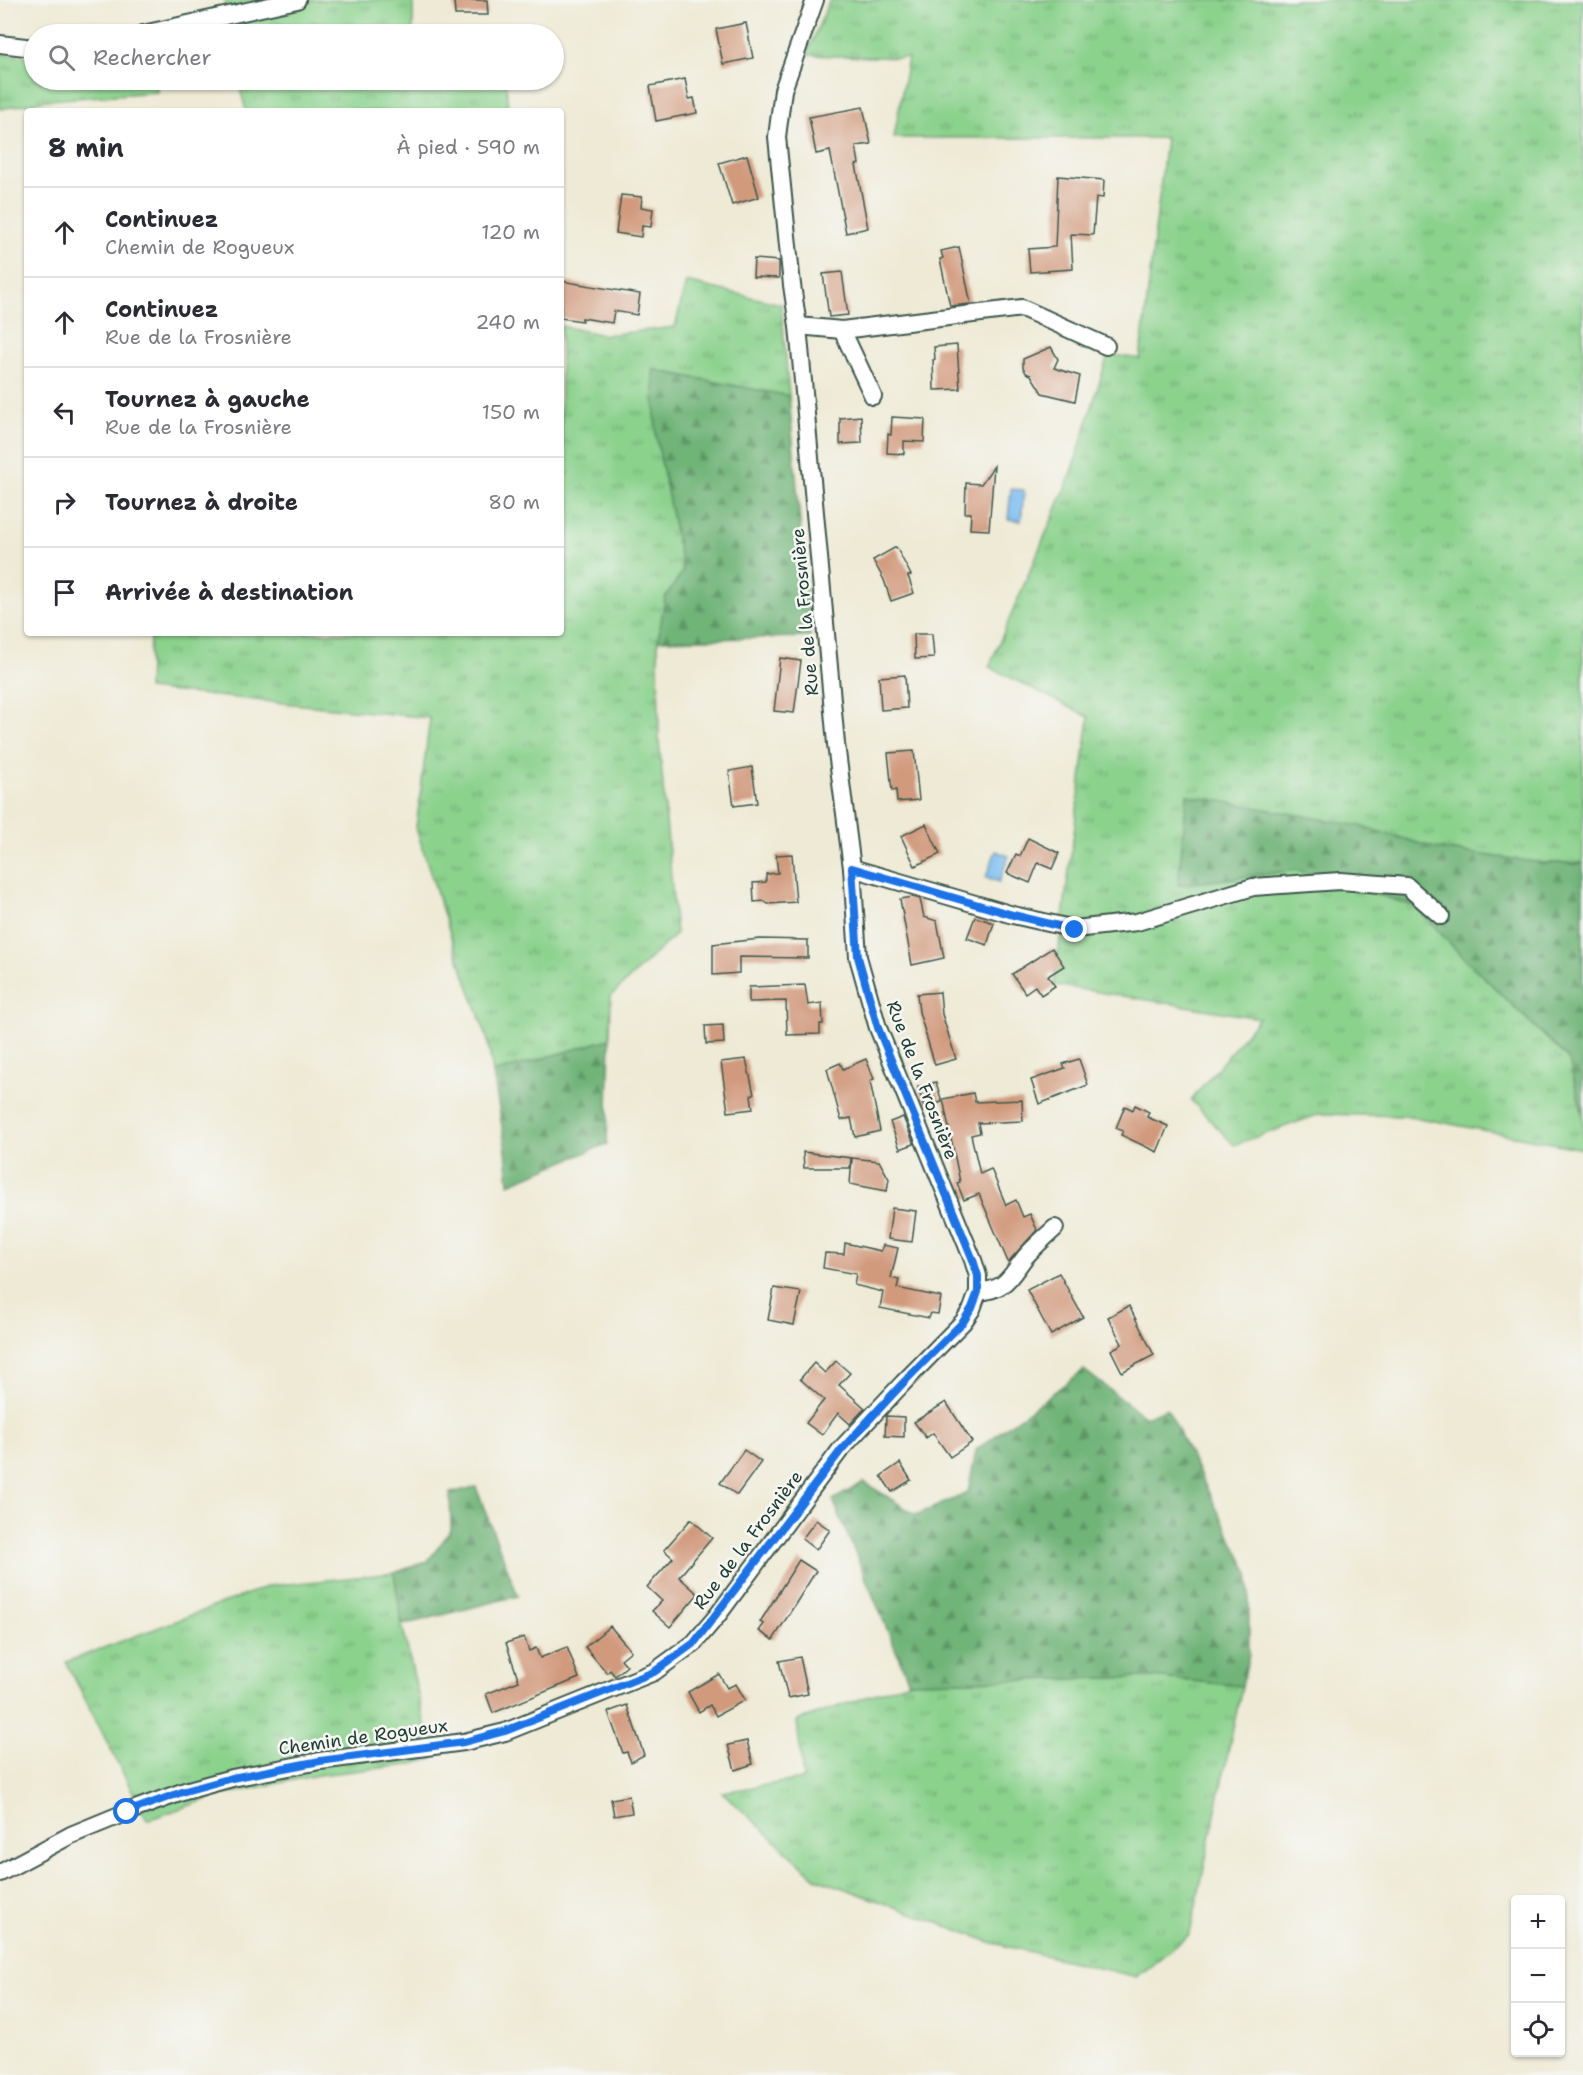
<!DOCTYPE html>
<html lang="fr">
<meta charset="utf-8">
<style>
:root{--surface:#fff;--page:#f2f2f3;--text:#2b2b33;--muted:#7c7c81;--line:#e1e1e2}
body{margin:0;font-family:"Shantell Sans",sans-serif;background:var(--page);color:var(--text)}
.controls{position:absolute;right:18px;bottom:18px;display:grid;overflow:hidden;border-radius:6px;box-shadow:0 2px 4px #0004}
.controls button{width:54px;height:54px;display:grid;place-items:center;padding:0;border:0;border-bottom:2px solid var(--line);background:var(--surface);color:var(--text);font:30px sans-serif}
.stop{position:absolute;width:18px;height:18px;margin:-14px;border:4px solid #1a73e8;border-radius:50%;background:#fff}
.stop.end{background:#1a73e8;border-color:#fff;box-shadow:0 2px 6px #0008}
.list{margin:0;padding:0;list-style:none}
h2{display:flex;justify-content:space-between;align-items:center;height:78px;margin:0;padding:0 24px;font-size:26px}
h2 small{font-size:20px;font-weight:400;color:var(--muted)}
.list li{display:grid;grid-template-columns:39px 1fr auto;gap:18px;align-items:center;box-sizing:border-box;height:90px;padding:0 24px;border-top:2px solid var(--line)}
.list b{display:block;font-size:22px;white-space:nowrap}
.list p{margin:0;font-size:20px;white-space:nowrap;color:var(--muted)}
.list em{font-size:20px;font-style:normal;color:var(--muted)}
.icon{flex:none;width:33px;height:33px;fill:none;stroke:currentColor;stroke-width:2;stroke-linecap:round;stroke-linejoin:round}
.map{position:relative;flex:none;width:1583px;height:2075px;overflow:hidden}
.search{position:absolute;background:var(--surface);box-shadow:0 2px 4px #0004;left:24px;top:24px;width:540px;height:66px;display:flex;align-items:center;gap:15px;box-sizing:border-box;padding:0 21px;border-radius:33px;color:var(--muted);font-size:22px}
.panel{position:absolute;background:var(--surface);box-shadow:0 2px 4px #0004;left:24px;top:108px;width:540px;height:528px;border-radius:6px}
.map>svg:first-child{display:block}
.grass{fill:url(#grass-tufts);stroke:#558860;stroke-width:1.5}
.forest{fill:url(#forest-firs);stroke:#487856;stroke-width:1.5}
.water{fill:#7cbdf1;stroke:#4e7d92;stroke-width:1.5}
.building{fill:#d19a7d}
.lines{fill:none;stroke-linecap:round;stroke-linejoin:round}
.minor-casing{stroke:#3e574c;stroke-width:20}
.minor{stroke:#fff;stroke-width:16}
.route{stroke:#1a73e8;stroke-width:8}
.labels{text-anchor:middle;dominant-baseline:central;stroke-width:5;stroke-linejoin:round;paint-order:stroke}
.street-label{font-size:18px;fill:#1f3d34;stroke:#f6f6f2}
</style>
<div class="map">
<svg width="1583" height="2075" viewBox="0 0 1583 2075">
<defs>
<pattern id="grass-tufts" width="24" height="20" patternUnits="userSpaceOnUse" patternTransform="scale(1.5)"><rect width="24" height="20" fill="#8bd28d"/><path d="M3 7l-1-3M5 7V3M7 7l1-3M15 17l-1-3M17 17v-4M19 17l1-3" fill="none" stroke="#71ac74"/></pattern>
<pattern id="forest-firs" width="22" height="20" patternUnits="userSpaceOnUse" patternTransform="scale(1.5)"><rect width="22" height="20" fill="#70b478"/><path d="M5 1l3.5 6h-7zM16 11l3.5 6h-7z" fill="#5b9463"/></pattern>
</defs>
<rect width="100%" height="100%" fill="#f6f6f2"/>
<filter id="ink" filterUnits="userSpaceOnUse"><feTurbulence type="fractalNoise" baseFrequency=".0167" numOctaves="2"/><feDisplacementMap in="SourceGraphic" scale="12" xChannelSelector="R" yChannelSelector="G"/><feConvolveMatrix kernelMatrix="1 2 1 2 8 2 1 2 1" color-interpolation-filters="sRGB"/></filter>
<filter id="wash" filterUnits="userSpaceOnUse"><feTurbulence type="fractalNoise" baseFrequency=".008" numOctaves="4" result="noise"/><feDisplacementMap in="SourceGraphic" scale="24" xChannelSelector="R" yChannelSelector="G"/><feGaussianBlur stdDeviation="1.35" result="paint"/><feColorMatrix in="noise" values="0 0 0 0 0 0 0 0 0 0 0 0 0 0 0 0 0 1.4 0 .05"/><feComposite in="paint" operator="in"/></filter>
<g filter="url(#wash)">
<rect width="100%" height="100%" fill="#eeead5"/>
<g class="grass">
<polygon points="225,0 413,0 413,34 231,34"/>
<polygon points="830,0 1583,0 1583,863 1543,863 1439,849 1360,826 1179,885 1297,870 1415,906 1462,956 1569,1060 1583,1116 1583,1149 1408,1116 1320,1114 1234,1145 1191,1100 1259,1018 1054,985 1089,717 989,667 1072,472 1108,354 1140,359 1166,138 894,138 908,58 806,55"/>
<polygon points="0,54 34,57 34,80 157,80 157,92 47,100 0,109"/>
<polygon points="238,80 506,80 508,111 246,111"/>
<polygon points="686,282 781,304 789,396 654,370 656,435 683,571 665,598 658,640 659,740 676,934 611,996 610,1039 493,1073 487,1038 453,943 416,828 430,718 148,689 150,633 561,633 561,326 604,335 675,327"/>
<polygon points="394,1573 402,1625 433,1759 408,1765 318,1775 217,1796 147,1820 66,1662 269,1586"/>
<polygon points="1153,1677 1242,1686 1190,1934 1137,1977 993,1943 816,1878 722,1792 803,1779 797,1721 909,1682"/>
</g>
<g class="forest">
<polygon points="653,370 789,396 810,637 658,640 665,598 683,571 656,435"/>
<polygon points="1187,795 1360,826 1439,849 1543,863 1583,863 1583,1116 1569,1060 1462,956 1415,906 1297,870 1178,885"/>
<polygon points="610,1039 607,1144 509,1184 506,1151 493,1073"/>
<polygon points="1084,1370 1145,1417 1167,1408 1249,1574 1249,1655 1242,1686 1153,1677 909,1682 833,1500 864,1482 916,1515 968,1493 976,1450"/>
<polygon points="476,1487 518,1596 402,1625 394,1573 428,1561 451,1530 450,1493"/>
</g>
<g class="water">
<polygon points="1011,489 1024,490 1021,521 1008,519"/>
<polygon points="996,851 1009,856 999,882 986,877"/>
</g>
<g id="blocks">
<g class="building">
<polygon points="454,0 487,0 488,15 455,15"/>
<polygon points="746,23 753,58 723,64 716,29"/>
<polygon points="685,79 689,99 694,98 697,113 656,121 650,86"/>
<polygon points="863,107 871,144 856,146 859,164 856,165 868,228 846,233 830,151 816,154 809,117"/>
<polygon points="747,155 759,197 732,205 719,163"/>
<polygon points="1058,176 1104,180 1103,198 1096,197 1093,235 1071,234 1073,269 1030,272 1028,249 1055,247"/>
<polygon points="621,195 642,197 641,207 653,209 651,227 642,226 641,237 616,233"/>
<polygon points="959,247 971,304 950,306 940,259 943,258 941,251"/>
<polygon points="754,259 779,261 779,278 753,277"/>
<polygon points="842,272 848,315 829,317 823,274"/>
<polygon points="561,281 640,294 637,315 614,311 612,323 582,318 582,321 561,318"/>
<polygon points="957,345 960,389 934,390 933,360 935,359 934,347"/>
<polygon points="1051,347 1058,359 1054,368 1080,376 1075,401 1042,393 1031,375 1026,373 1023,367 1023,359"/>
<polygon points="861,416 862,443 840,444 840,418"/>
<polygon points="892,417 925,419 924,442 904,441 904,454 887,453 888,434 891,435"/>
<polygon points="994,466 989,530 970,529 971,513 965,513 966,483 981,484"/>
<polygon points="896,547 911,575 908,576 914,593 891,601 884,580 873,560"/>
<polygon points="914,634 932,634 934,658 915,659"/>
<polygon points="780,658 801,661 794,713 774,711"/>
<polygon points="905,675 907,708 881,710 879,677"/>
<polygon points="914,751 919,800 897,802 896,790 892,791 888,753"/>
<polygon points="752,767 757,803 734,806 729,771"/>
<polygon points="926,824 940,854 915,866 901,836"/>
<polygon points="1028,838 1059,853 1052,869 1038,863 1030,883 1007,873 1016,854 1020,856"/>
<polygon points="792,854 796,902 768,904 764,901 754,902 753,883 766,882 766,874 778,873 776,855"/>
<polygon points="913,897 920,899 924,917 937,921 944,958 912,965 900,899"/>
<polygon points="975,917 994,923 987,945 967,938"/>
<polygon points="760,939 808,940 808,958 739,957 739,973 713,975 713,944"/>
<polygon points="1052,948 1064,966 1048,976 1055,986 1041,995 1035,986 1025,993 1012,974"/>
<polygon points="805,985 808,1005 822,1003 823,1024 820,1024 820,1034 787,1035 786,1001 749,1002 749,987"/>
<polygon points="940,992 942,1014 956,1059 935,1065 919,1012 917,994"/>
<polygon points="723,1025 724,1043 706,1044 705,1026"/>
<polygon points="746,1059 754,1094 751,1095 753,1109 728,1112 721,1062"/>
<polygon points="866,1059 874,1079 870,1081 880,1131 855,1137 851,1118 841,1120 827,1069 840,1063 843,1069"/>
<polygon points="1079,1059 1088,1085 1039,1104 1031,1080 1065,1068 1063,1064"/>
<polygon points="936,1082 942,1102 924,1107 918,1087"/>
<polygon points="973,1093 975,1102 1022,1100 1023,1121 978,1123 980,1133 971,1135 980,1174 991,1169 1006,1205 1016,1200 1023,1217 1030,1214 1037,1230 1008,1262 979,1194 964,1200 957,1183 960,1182 943,1099"/>
<polygon points="1135,1105 1149,1112 1147,1117 1168,1126 1157,1152 1121,1135 1123,1131 1116,1128 1125,1106 1133,1110"/>
<polygon points="903,1117 914,1144 900,1149 890,1122"/>
<polygon points="803,1152 851,1158 850,1168 804,1168"/>
<polygon points="852,1158 879,1161 889,1179 887,1191 850,1184"/>
<polygon points="892,1208 916,1211 912,1242 888,1239"/>
<polygon points="845,1243 881,1251 883,1245 898,1248 891,1278 899,1280 897,1288 941,1297 938,1314 931,1313 929,1318 880,1308 883,1292 854,1285 856,1274 823,1268 825,1253 844,1254"/>
<polygon points="1059,1273 1083,1317 1051,1335 1027,1290"/>
<polygon points="774,1288 801,1292 794,1325 768,1320"/>
<polygon points="1129,1306 1154,1355 1122,1372 1111,1350 1122,1344 1108,1317"/>
<polygon points="836,1361 850,1373 839,1385 865,1408 850,1424 838,1413 822,1435 806,1423 824,1400 800,1379 814,1363 825,1373"/>
<polygon points="946,1402 972,1442 950,1457 933,1433 926,1438 914,1422"/>
<polygon points="886,1416 904,1417 904,1437 885,1436"/>
<polygon points="744,1450 761,1462 737,1495 720,1483"/>
<polygon points="900,1463 911,1480 892,1492 881,1476"/>
<polygon points="691,1519 712,1538 679,1577 698,1594 670,1627 652,1611 662,1601 647,1587 673,1558 664,1550"/>
<polygon points="816,1520 830,1530 816,1550 802,1539"/>
<polygon points="799,1560 816,1571 773,1640 759,1631 764,1624 760,1622"/>
<polygon points="610,1626 631,1651 621,1659 627,1666 615,1676 610,1670 607,1673 585,1647"/>
<polygon points="524,1637 529,1651 536,1648 540,1658 567,1647 579,1678 493,1713 486,1694 519,1681 506,1643"/>
<polygon points="800,1657 808,1694 788,1698 779,1661"/>
<polygon points="719,1674 727,1688 736,1684 745,1700 716,1716 710,1705 699,1712 688,1692"/>
<polygon points="627,1705 644,1755 631,1762 627,1752 623,1753 608,1712"/>
<polygon points="747,1741 753,1764 735,1770 728,1745"/>
<polygon points="629,1796 632,1813 614,1816 611,1799"/>
</g>
</g>
</g>
<g filter="url(#ink)">
<use href="#blocks" fill-opacity="0" stroke="#3e574c" stroke-width="1.5"/>
<g class="lines">
<defs>
<g id="minor">
<polyline points="143,34 297,0"/>
<polyline points="0,44 34,48"/>
<polyline points="798,326 842,330 1022,308 1106,346"/>
<polyline points="842,330 873,396"/>
<polyline points="852,868 1013,915 1075,929 1137,922 1253,887 1340,881 1407,886 1441,916"/>
<path d="M978,1292C1008,1289 1009,1277 1026,1256C1035,1246 1045,1237 1055,1228"/>
<polyline points="0,1873 71,1835 127,1812 185,1791 232,1778 320,1761 464,1742 505,1732 654,1672 694,1643 717,1616 841,1449 903,1383 963,1322 972,1309 978,1292 978,1276 973,1260 878,1028 858,957 852,868 836,744 798,326 792,285 777,137 783,90 815,0"/>
</g>
</defs>
<use href="#minor" class="minor-casing"/>
<use href="#minor" class="minor"/>
</g>
</g>
<g class="lines" filter="url(#ink)">
<polyline class="route" points="127,1812 185,1791 232,1778 320,1761 464,1742 505,1731 654,1672 694,1643 842,1449 903,1383 963,1322 972,1308 978,1292 978,1276 973,1260 878,1028 858,957 852,868 1013,915 1075,930"/>
</g>
<g class="labels">
<g class="street-label">
<text transform="translate(805 612) rotate(-95)">Rue de la Frosnière</text>
<text transform="translate(922 1080) rotate(69)">Rue de la Frosnière</text>
<text transform="translate(748 1540) rotate(-53)">Rue de la Frosnière</text>
<text transform="translate(363 1737) rotate(-8)">Chemin de Rogueux</text>
</g>
</g>
</svg>
<div class="controls">
<button>+</button>
<button>−</button>
<button><svg class="icon" aria-label="locate" viewBox="0 0 24 24"><circle cx="12" cy="12" r="6"/><path d="M12 2v4M12 18v4M2 12h4M18 12h4"/></svg></button>
</div>
<div class="stop" style="left:127px;top:1812px"></div>
<div class="stop end" style="left:1075px;top:930px"></div>
<div class="search"><svg class="icon" aria-label="search" viewBox="0 0 24 24"><circle cx="10" cy="10" r="6"/><path d="M15 15l6 6"/></svg>Rechercher</div>
<section class="panel">
<h2>8 min<small>À pied · 590 m</small></h2>
<ul class="list">
<li><svg class="icon" aria-label="ahead" viewBox="0 0 24 24"><path d="M12 20V5M6 11l6-6 6 6"/></svg><div><b>Continuez</b><p>Chemin de Rogueux</p></div><em>120 m</em></li>
<li><svg class="icon" aria-label="ahead" viewBox="0 0 24 24"><path d="M12 20V5M6 11l6-6 6 6"/></svg><div><b>Continuez</b><p>Rue de la Frosnière</p></div><em>240 m</em></li>
<li><svg class="icon" aria-label="left" viewBox="0 0 24 24"><path d="M17 20v-9H6M10 6l-5 5 5 5"/></svg><div><b>Tournez à gauche</b><p>Rue de la Frosnière</p></div><em>150 m</em></li>
<li><svg class="icon" aria-label="right" viewBox="0 0 24 24"><path d="M7 20v-9h11M14 6l5 5-5 5"/></svg><div><b>Tournez à droite</b></div><em>80 m</em></li>
<li><svg class="icon" aria-label="arrive" viewBox="0 0 24 24"><path d="M6 21V4h12l-3 4 3 4H6"/></svg><div><b>Arrivée à destination</b></div></li>
</ul>
</section>
</div>
